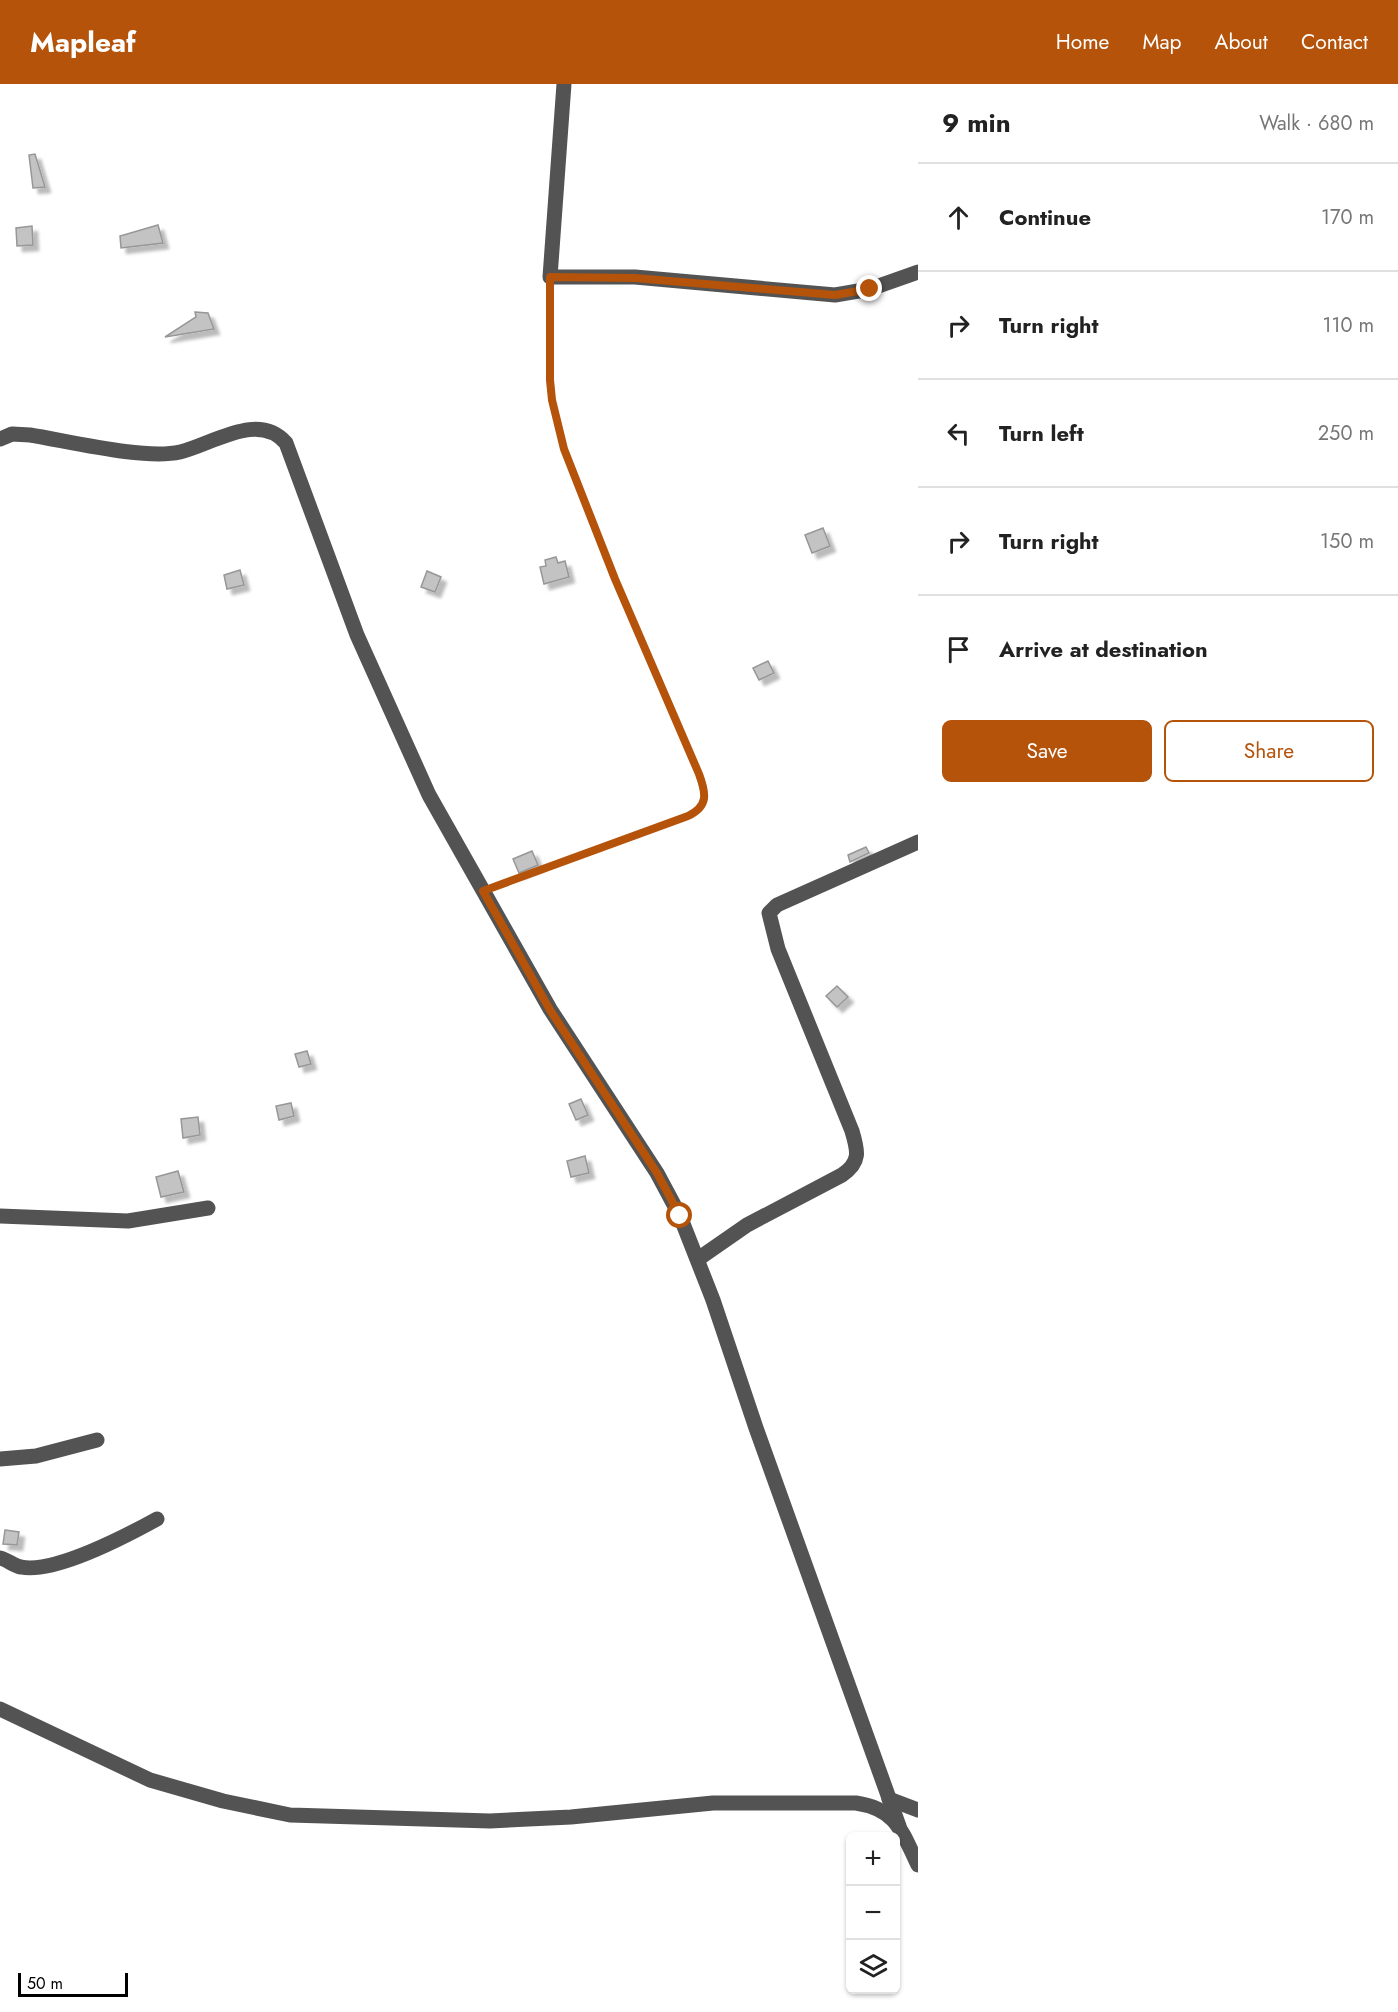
<!DOCTYPE html>
<meta charset="utf-8">
<style>
:root{--surface:#fff;--page:#f2f2f2;--text:#222;--muted:#767676;--line:#e0e0e0;--accent:#b45309}
body{margin:0;font-family:Jost,sans-serif;background:var(--page);color:var(--text)}
.controls{position:absolute;right:18px;bottom:18px;display:grid;overflow:hidden;border-radius:9px;box-shadow:0 2px 4px #0004}
.controls button{width:54px;height:54px;display:grid;place-items:center;padding:0;border:0;border-bottom:2px solid var(--line);background:var(--surface);color:var(--text);font:30px sans-serif}
.scale{position:absolute;left:18px;bottom:15px;width:110px;box-sizing:border-box;padding-left:6px;border:3px solid #000;border-top:0;font-size:16px;line-height:21px;white-space:nowrap;color:#000;-webkit-text-stroke:4px #fff;paint-order:stroke}
.stop{position:absolute;width:18px;height:18px;margin:-14px;border:4px solid #b45309;border-radius:50%;background:#fff}
.stop.end{background:#b45309;border-color:#fff;box-shadow:0 2px 6px #0008}
.list{margin:0;padding:0;list-style:none}
h2{display:flex;justify-content:space-between;align-items:center;height:78px;margin:0;padding:0 24px;font-size:26px}
h2 small{font-size:20px;font-weight:400;color:var(--muted)}
.list li{display:grid;grid-template-columns:39px 1fr auto;gap:18px;align-items:center;box-sizing:border-box;height:108px;padding:0 24px;border-top:2px solid var(--line)}
.list b{display:block;font-size:22px;white-space:nowrap}
.list em{font-size:20px;font-style:normal;color:var(--muted)}
.actions{display:flex;gap:12px;padding:18px 24px}
.actions a{flex:1;padding:14px 0;border:2px solid var(--accent);border-radius:9px;text-align:center;font-size:21px;color:var(--accent)}
.actions .main{background:var(--accent);color:#fff}
.icon{flex:none;width:33px;height:33px;fill:none;stroke:currentColor;stroke-width:2;stroke-linecap:round;stroke-linejoin:round}
.map{position:relative;flex:none;width:918px;height:1928px;overflow:hidden}
header{display:flex;align-items:center;gap:36px;box-sizing:border-box;height:84px;padding:0 30px;background:var(--accent);color:#fff}
header strong{font-size:28px}
nav{display:flex;gap:33px;margin-inline-start:auto;font-size:21px}
main{display:flex}
aside{flex:1;background:var(--surface)}
.map>svg:first-child{display:block}
.building{fill:#c3c3c3;stroke:#979797;stroke-width:1.5;filter:url(#shadow)}
.lines{fill:none;stroke-linecap:round;stroke-linejoin:round}
.path{stroke:#757575;stroke-width:2;stroke-dasharray:1.5 3;stroke-linecap:butt}
.minor{stroke:#535353;stroke-width:15}
.route{stroke:#b45309;stroke-width:8}
</style>
<header>
<strong>Mapleaf</strong>
<nav><a>Home</a><a>Map</a><a>About</a><a>Contact</a></nav>
</header>
<main>
<div class="map">
<svg width="918" height="1928" viewBox="0 0 918 1928">
<defs>
<filter id="shadow"><feDropShadow dx="5.5" dy="5.5" stdDeviation="1.5" flood-color="#0004"/></filter>
</defs>
<rect width="100%" height="100%" fill="#fff"/>
<g class="building">
<polygon points="35,70 45,103 33,104 29,71"/>
<polygon points="158,141 163,159 121,164 120,152"/>
<polygon points="32,142 33,161 17,162 16,144"/>
<polygon points="195,228 208,229 214,245 165,253 196,233"/>
<polygon points="823,444 830,462 812,469 805,451"/>
<polygon points="556,473 558,479 565,477 569,493 544,500 540,483 546,482 545,476"/>
<polygon points="240,486 244,501 227,505 224,491"/>
<polygon points="427,487 441,493 435,508 421,503"/>
<polygon points="768,577 774,589 759,596 753,584"/>
<polygon points="866,763 869,769 850,778 848,771"/>
<polygon points="532,767 538,781 519,789 513,775"/>
<polygon points="837,902 848,913 837,923 826,912"/>
<polygon points="307,967 311,980 299,983 295,970"/>
<polygon points="581,1015 588,1031 576,1036 569,1020"/>
<polygon points="291,1019 294,1032 279,1036 276,1022"/>
<polygon points="198,1033 200,1051 183,1054 181,1035"/>
<polygon points="585,1072 589,1089 571,1093 567,1077"/>
<polygon points="178,1087 184,1108 161,1113 156,1093"/>
<polygon points="5,1446 19,1448 17,1461 3,1460"/>
</g>
<g class="lines">
<path class="path" d="M497,801L688,732C709,722 706,709 699,690L615,495L564,365L557,341L550,296V208"/>
<g class="minor">
<polyline points="564,0 550,193 635,193 835,211 870,205 918,188"/>
<path d="M0,355L12,350L30,351C68,357 144,376 180,368C213,360 258,327 286,359L357,551L429,711L550,925L657,1089L680,1132L713,1216L756,1344L899,1742"/>
<polyline points="0,1132 128,1137 208,1124"/>
<path d="M698,1175L747,1141L842,1091C861,1078 858,1067 852,1047L778,865L769,829L777,821L918,758"/>
<polyline points="0,1375 36,1372 97,1356"/>
<path d="M0,1474C8,1476 14,1482 21,1483C54,1490 128,1451 157,1435"/>
<path d="M0,1625L150,1696L223,1717L290,1731L490,1737L571,1733L713,1719H856C897,1725 902,1748 918,1781"/>
<polyline points="889,1715 918,1726"/>
</g>
</g>
<g class="lines">
<path class="route" d="M680,1132L657,1089L550,926L483,807L688,732C709,722 706,709 699,690L615,495L564,365L552,316L550,296V193L635,194L835,211L870,205"/>
</g>
</svg>
<div class="controls">
<button>+</button>
<button>−</button>
<button><svg class="icon" aria-label="layers" viewBox="0 0 24 24"><path d="M12 4l9 5-9 5-9-5zM3 14l9 5 9-5"/></svg></button>
</div>
<div class="scale">50 m</div>
<div class="stop" style="left:680px;top:1132px"></div>
<div class="stop end" style="left:870px;top:205px"></div>
</div>
<aside>
<h2>9 min<small>Walk · 680 m</small></h2>
<ul class="list">
<li><svg class="icon" aria-label="ahead" viewBox="0 0 24 24"><path d="M12 20V5M6 11l6-6 6 6"/></svg><div><b>Continue</b></div><em>170 m</em></li>
<li><svg class="icon" aria-label="right" viewBox="0 0 24 24"><path d="M7 20v-9h11M14 6l5 5-5 5"/></svg><div><b>Turn right</b></div><em>110 m</em></li>
<li><svg class="icon" aria-label="left" viewBox="0 0 24 24"><path d="M17 20v-9H6M10 6l-5 5 5 5"/></svg><div><b>Turn left</b></div><em>250 m</em></li>
<li><svg class="icon" aria-label="right" viewBox="0 0 24 24"><path d="M7 20v-9h11M14 6l5 5-5 5"/></svg><div><b>Turn right</b></div><em>150 m</em></li>
<li><svg class="icon" aria-label="arrive" viewBox="0 0 24 24"><path d="M6 21V4h12l-3 4 3 4H6"/></svg><div><b>Arrive at destination</b></div></li>
</ul>
<div class="actions"><a class="main">Save</a><a>Share</a></div>
</aside>
</main>
